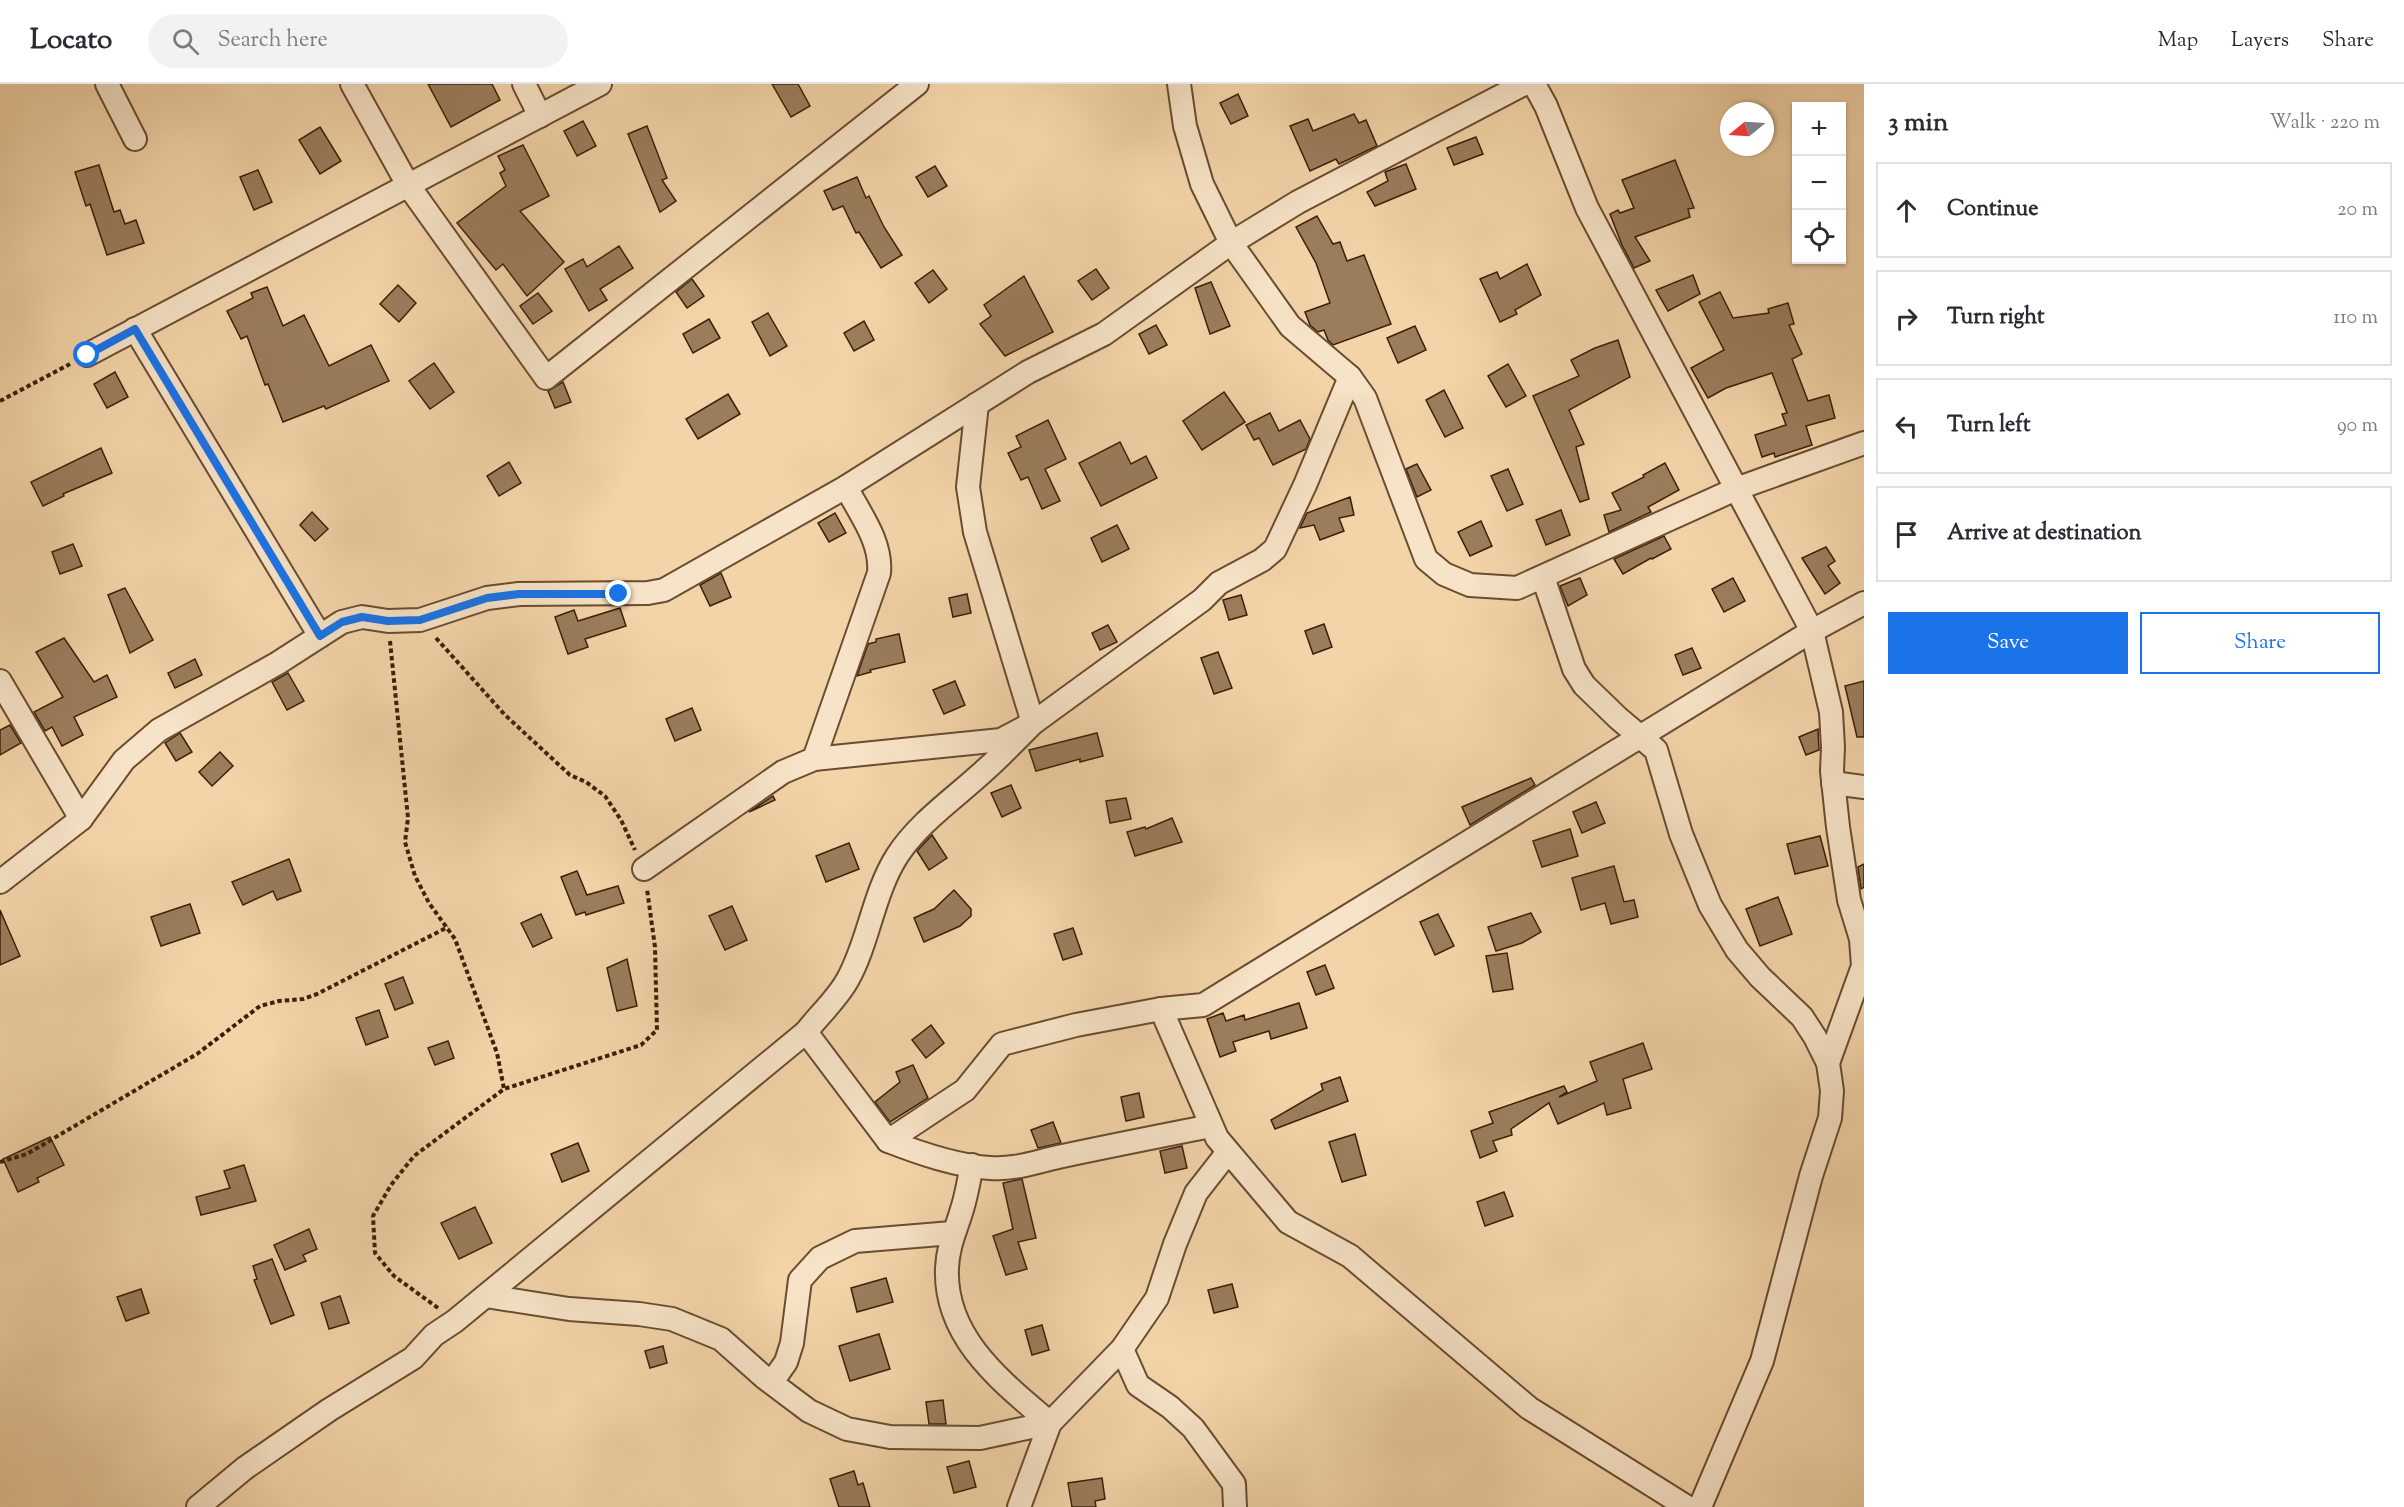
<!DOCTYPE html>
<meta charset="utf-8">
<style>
:root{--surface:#fff;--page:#f2f2f3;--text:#2b2b33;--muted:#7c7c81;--line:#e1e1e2;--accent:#1a73e8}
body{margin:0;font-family:"Sorts Mill Goudy",serif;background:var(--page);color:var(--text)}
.controls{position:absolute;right:18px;top:18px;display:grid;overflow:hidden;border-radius:0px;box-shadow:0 2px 4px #0004}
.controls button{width:54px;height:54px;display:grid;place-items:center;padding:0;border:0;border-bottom:2px solid var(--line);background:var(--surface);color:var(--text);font:30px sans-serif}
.compass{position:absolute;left:1720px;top:18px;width:54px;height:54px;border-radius:50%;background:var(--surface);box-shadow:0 2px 4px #0004;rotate:252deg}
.stop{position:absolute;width:18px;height:18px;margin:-14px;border:4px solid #1a73e8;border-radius:50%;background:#fff}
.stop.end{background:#1a73e8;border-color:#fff;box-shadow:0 2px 6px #0008}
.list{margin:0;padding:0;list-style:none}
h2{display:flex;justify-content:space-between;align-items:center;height:78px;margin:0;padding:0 24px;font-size:26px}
h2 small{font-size:20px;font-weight:400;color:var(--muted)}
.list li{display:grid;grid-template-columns:39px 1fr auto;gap:18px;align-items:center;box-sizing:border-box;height:96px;margin:0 12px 12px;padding:0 12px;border:2px solid var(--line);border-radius:0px}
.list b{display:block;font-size:22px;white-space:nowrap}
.list em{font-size:20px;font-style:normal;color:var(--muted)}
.actions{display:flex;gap:12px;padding:18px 24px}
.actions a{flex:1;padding:14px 0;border:2px solid var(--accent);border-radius:0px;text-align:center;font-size:21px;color:var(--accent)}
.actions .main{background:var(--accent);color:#fff}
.icon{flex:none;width:33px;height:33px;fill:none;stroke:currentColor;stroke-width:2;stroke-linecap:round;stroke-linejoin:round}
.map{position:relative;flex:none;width:1864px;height:1423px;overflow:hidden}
header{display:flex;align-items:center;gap:36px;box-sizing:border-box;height:84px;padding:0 30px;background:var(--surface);border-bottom:2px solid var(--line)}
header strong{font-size:28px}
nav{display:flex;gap:33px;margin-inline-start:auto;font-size:21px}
.search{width:420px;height:54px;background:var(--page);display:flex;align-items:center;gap:15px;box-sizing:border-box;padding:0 21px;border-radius:33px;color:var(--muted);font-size:22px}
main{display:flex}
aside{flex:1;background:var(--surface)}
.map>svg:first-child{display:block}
.building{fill:#9b7d5c;stroke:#3c1f08;stroke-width:1.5}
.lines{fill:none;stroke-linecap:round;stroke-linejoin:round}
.minor-casing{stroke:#6a4c30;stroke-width:26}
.path{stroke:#3c1f08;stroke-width:4;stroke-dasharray:4.5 3;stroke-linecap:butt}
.minor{stroke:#f7e3c7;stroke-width:22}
.route{stroke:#1a73e8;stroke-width:8}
</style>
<header>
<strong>Locato</strong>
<div class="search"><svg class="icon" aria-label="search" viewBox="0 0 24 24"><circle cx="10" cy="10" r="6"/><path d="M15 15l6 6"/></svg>Search here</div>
<nav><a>Map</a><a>Layers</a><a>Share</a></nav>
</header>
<main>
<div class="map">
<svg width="1864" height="1423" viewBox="0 0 1864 1423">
<rect width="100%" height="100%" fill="#f3d4a9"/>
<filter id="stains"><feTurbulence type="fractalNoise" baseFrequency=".00333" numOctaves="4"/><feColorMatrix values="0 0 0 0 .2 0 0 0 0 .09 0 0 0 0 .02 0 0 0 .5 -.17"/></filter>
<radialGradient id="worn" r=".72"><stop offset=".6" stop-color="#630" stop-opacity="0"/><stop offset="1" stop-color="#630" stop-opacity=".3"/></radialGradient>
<g class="building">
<polygon points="428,0 492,0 500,16 451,43"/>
<polygon points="772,0 798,0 810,22 791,33"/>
<polygon points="1238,10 1248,32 1231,40 1220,19"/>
<polygon points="1354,30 1359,39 1366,36 1377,62 1339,80 1336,75 1310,87 1290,42 1308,35 1313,47"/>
<polygon points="583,37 596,62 577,72 564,47"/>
<polygon points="647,42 667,94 662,96 676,117 660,128 628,50"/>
<polygon points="320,43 341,77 320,90 299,56"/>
<polygon points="1476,53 1483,70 1454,81 1447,64"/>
<polygon points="523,61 549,112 520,127 564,178 527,212 503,180 496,186 457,139 506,102 500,89 505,86 498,72"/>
<polygon points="1675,76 1694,124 1688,125 1690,133 1635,153 1650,177 1634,184 1622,161 1610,130 1618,126 1620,129 1634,124 1622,96"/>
<polygon points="1406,80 1416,105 1375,122 1367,108 1388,97 1385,88"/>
<polygon points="99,81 114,128 120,126 125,140 136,136 144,159 107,171 90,120 86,122 75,88"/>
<polygon points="935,82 947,102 928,113 916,93"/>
<polygon points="258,86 272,118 254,126 240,93"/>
<polygon points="857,93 866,114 869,112 884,143 902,171 881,184 859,148 856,149 843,122 833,126 824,107"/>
<polygon points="1317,132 1333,160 1340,158 1347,177 1364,171 1391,240 1333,261 1328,256 1324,246 1318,248 1310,241 1305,228 1330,219 1316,179 1296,143"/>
<polygon points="619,162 633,184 600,205 607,216 589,227 565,185 583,175 587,183"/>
<polygon points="1527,180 1541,211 1515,226 1517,230 1500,238 1480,195 1497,188 1500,195"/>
<polygon points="1096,185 1109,204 1092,216 1078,197"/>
<polygon points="933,186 947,205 929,219 915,199"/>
<polygon points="1693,191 1700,210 1668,227 1656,206"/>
<polygon points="1024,192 1053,248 1005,272 980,240 991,232 984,221"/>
<polygon points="692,195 704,212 687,224 676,208"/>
<polygon points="1211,198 1230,242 1210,250 1195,204"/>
<polygon points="398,201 416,219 399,238 380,220"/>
<polygon points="267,203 283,242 304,231 329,282 371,261 389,297 326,325 324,322 283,338 268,300 265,301 247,252 241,255 227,227 253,214 251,209"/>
<polygon points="1720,208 1733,234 1769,229 1768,225 1788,219 1794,240 1789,241 1802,270 1792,275 1808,317 1829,311 1835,334 1806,342 1812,361 1775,373 1774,369 1762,373 1755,351 1786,341 1782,330 1787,329 1772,289 1726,304 1708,314 1691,284 1724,266 1699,218"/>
<polygon points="538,209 552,227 533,240 520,222"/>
<polygon points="768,229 787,262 770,272 752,238"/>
<polygon points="709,235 720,254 693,269 683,250"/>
<polygon points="864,237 874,256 854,267 844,249"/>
<polygon points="1156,241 1167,261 1149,270 1139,250"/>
<polygon points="1415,242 1426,266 1398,279 1387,254"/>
<polygon points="1618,256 1630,293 1569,326 1584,360 1576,363 1589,415 1580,418 1533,312 1579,292 1571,276 1595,264"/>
<polygon points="434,279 454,308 430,325 409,297"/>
<polygon points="1508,280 1526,312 1506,323 1488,292"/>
<polygon points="115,288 128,313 107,324 94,300"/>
<polygon points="563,298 571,318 555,324 548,307"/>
<polygon points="1444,306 1463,344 1445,353 1426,316"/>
<polygon points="1224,308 1245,338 1202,366 1183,337"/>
<polygon points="728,310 740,330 698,355 686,335"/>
<polygon points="1270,329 1279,347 1300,336 1310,355 1306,365 1273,381 1259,354 1254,356 1246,341"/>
<polygon points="1048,336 1066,375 1045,385 1060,417 1042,425 1028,393 1021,396 1008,369 1021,363 1016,352"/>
<polygon points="1120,358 1131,380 1146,372 1157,394 1101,422 1079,379"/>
<polygon points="101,364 112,389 63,410 64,412 43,422 31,398"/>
<polygon points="509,378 521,399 499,412 487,392"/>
<polygon points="1665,379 1679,406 1648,423 1651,428 1609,448 1604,431 1621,426 1612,409 1644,393 1643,391"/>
<polygon points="1417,380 1431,406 1417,413 1406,385"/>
<polygon points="1508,385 1523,420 1507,427 1491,392"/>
<polygon points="1350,413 1354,431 1339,434 1344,447 1320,456 1314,441 1300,444 1307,429"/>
<polygon points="1561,426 1570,451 1546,461 1536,436"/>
<polygon points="312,428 328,445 315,457 300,441"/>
<polygon points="835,429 846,449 829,458 818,439"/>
<polygon points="1481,437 1492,462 1470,472 1458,448"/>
<polygon points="1117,441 1129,465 1102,478 1091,454"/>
<polygon points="1664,452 1671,465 1652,475 1651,474 1623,490 1614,475"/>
<polygon points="73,460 82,482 60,490 52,468"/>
<polygon points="1826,463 1835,477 1828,482 1840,499 1825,510 1802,474"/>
<polygon points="721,489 731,513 710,522 700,501"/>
<polygon points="1580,494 1587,511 1568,522 1560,502"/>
<polygon points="1733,494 1745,517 1724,528 1712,505"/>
<polygon points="125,504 153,556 130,569 108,511"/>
<polygon points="967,510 971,529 953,533 949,514"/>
<polygon points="1241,511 1247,531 1229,536 1223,516"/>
<polygon points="620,524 626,542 585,555 588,563 568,570 555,533 574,526 578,537"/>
<polygon points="1324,540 1332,563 1313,570 1305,547"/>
<polygon points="1108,541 1117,558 1100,566 1092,549"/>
<polygon points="899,550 905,578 870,586 871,588 857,592 868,560 876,558 876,555"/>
<polygon points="64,554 94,598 107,591 117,613 74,633 83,651 62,662 52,643 45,647 34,628 63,613 36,568"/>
<polygon points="1692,564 1701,584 1683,591 1675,571"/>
<polygon points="1218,568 1232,604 1214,610 1201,574"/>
<polygon points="195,575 202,591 175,604 168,589"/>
<polygon points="288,589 304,617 287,626 272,598"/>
<polygon points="955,597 965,621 944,630 933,606"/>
<polygon points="1864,597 1864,653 1857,653 1845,602"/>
<polygon points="692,624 701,646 675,657 666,635"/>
<polygon points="10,641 21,659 0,671 0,646"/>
<polygon points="1818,645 1819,666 1806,671 1799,653"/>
<polygon points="180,649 192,668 176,677 165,659"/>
<polygon points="1097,649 1103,672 1080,678 1080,675 1036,687 1029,666"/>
<polygon points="220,668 233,682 212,702 199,688"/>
<polygon points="1531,694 1535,701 1470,741 1462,723"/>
<polygon points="1011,701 1021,724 1002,733 991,709"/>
<polygon points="773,712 775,716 749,728"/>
<polygon points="1126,714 1131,735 1110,739 1106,717"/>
<polygon points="1596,718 1605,739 1582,749 1573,728"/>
<polygon points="1172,734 1182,758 1135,772 1127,748 1145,743 1146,745"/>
<polygon points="1570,745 1578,772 1542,783 1533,757"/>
<polygon points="932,751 947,774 929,786 917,767"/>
<polygon points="1820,752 1828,782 1795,790 1787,760"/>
<polygon points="849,759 859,785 826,798 816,772"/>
<polygon points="289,775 301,807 277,816 273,807 243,821 232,798"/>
<polygon points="1864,780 1864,803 1861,805 1858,783"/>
<polygon points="1614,782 1624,818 1634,816 1638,833 1611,840 1605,819 1581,826 1572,794"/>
<polygon points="577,787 587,811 618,802 624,819 586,831 585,828 576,831 561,793"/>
<polygon points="954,806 971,825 971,832 960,842 924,858 914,834 934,825"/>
<polygon points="1778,813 1792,850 1760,862 1746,825"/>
<polygon points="190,820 200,849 161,862 151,833"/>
<polygon points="732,822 747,856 725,866 709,832"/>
<polygon points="0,826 20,872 0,881"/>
<polygon points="1531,829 1541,848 1522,859 1496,867 1488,843"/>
<polygon points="541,830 552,854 533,863 521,839"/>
<polygon points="1438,830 1454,862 1435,871 1420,838"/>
<polygon points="1073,844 1082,870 1063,876 1054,850"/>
<polygon points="1507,869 1513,905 1493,908 1486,872"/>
<polygon points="627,875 637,922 617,927 607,884"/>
<polygon points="1325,881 1334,904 1316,911 1307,888"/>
<polygon points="403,893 413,919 395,926 385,900"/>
<polygon points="1299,919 1307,944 1271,955 1269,947 1233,958 1236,967 1220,973 1207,935 1223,929 1226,937 1244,931 1245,936"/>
<polygon points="379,926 388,953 366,961 356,934"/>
<polygon points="931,941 944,959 926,974 912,956"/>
<polygon points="448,957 454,974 435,981 428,964"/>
<polygon points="1643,959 1652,985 1623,995 1631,1024 1607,1031 1604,1019 1558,1040 1549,1019 1511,1045 1512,1051 1493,1057 1497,1067 1480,1074 1471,1047 1493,1039 1489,1028 1564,1002 1567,1008 1559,1013 1597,997 1590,978"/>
<polygon points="913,981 928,1014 890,1038 875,1018 900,998 896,988"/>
<polygon points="1340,993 1348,1017 1275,1045 1271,1036 1323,1006 1321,1000"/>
<polygon points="1139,1009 1144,1033 1126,1037 1121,1013"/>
<polygon points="1053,1038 1061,1059 1038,1064 1031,1046"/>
<polygon points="1355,1050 1366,1091 1342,1098 1329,1058"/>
<polygon points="50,1053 64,1081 37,1094 39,1098 18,1108 3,1075"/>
<polygon points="578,1059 589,1087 562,1098 551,1070"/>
<polygon points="1182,1062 1187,1084 1165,1089 1160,1067"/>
<polygon points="244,1081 256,1117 201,1131 196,1113 230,1104 224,1087"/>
<polygon points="1022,1095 1036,1154 1018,1158 1027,1185 1006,1191 993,1152 1013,1145 1003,1099"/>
<polygon points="1504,1108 1513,1132 1485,1142 1477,1118"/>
<polygon points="475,1123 492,1159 459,1175 441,1139"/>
<polygon points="309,1145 317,1165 303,1171 306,1177 285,1186 274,1161"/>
<polygon points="272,1175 294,1231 271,1240 254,1196 257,1195 253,1182"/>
<polygon points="886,1194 893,1218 857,1228 851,1204"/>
<polygon points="1232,1200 1238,1223 1214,1229 1208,1206"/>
<polygon points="141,1205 149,1229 126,1237 117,1213"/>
<polygon points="340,1212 349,1239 329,1245 321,1219"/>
<polygon points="1042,1241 1049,1266 1032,1271 1025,1246"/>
<polygon points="879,1250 890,1285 850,1297 839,1262"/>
<polygon points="663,1262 667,1279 650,1284 645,1267"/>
<polygon points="943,1316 946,1340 929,1340 926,1318"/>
<polygon points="969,1377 976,1403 954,1409 947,1383"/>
<polygon points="854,1387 858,1401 863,1399 870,1423 839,1423 830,1395"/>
<polygon points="1102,1394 1105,1415 1095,1417 1096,1423 1072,1423 1068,1399"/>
</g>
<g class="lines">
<defs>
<g id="minor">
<polyline points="107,0 135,55"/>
<polyline points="352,0 408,101 546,294 917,0"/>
<polyline points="524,0 540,32"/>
<polyline points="1179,0 1185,42 1202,100 1231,159 1290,242 1350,293 1365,314 1426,475 1444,490 1470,501 1517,504 1736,405 1864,359"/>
<polyline points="1534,0 1546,22 1587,124 1812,547 1864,519"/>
<polyline points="87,271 600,0"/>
<polyline points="1543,493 1574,585 1584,601 1618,634 1656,666 1681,750 1710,821 1737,866 1760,893 1802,933 1815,953 1828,979 1832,1007 1830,1034 1811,1092 1762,1277 1700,1423"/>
<polyline points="320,552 342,538 362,533 388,537 420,536 487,514 519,510 648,509 664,506 846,403 1028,288 1104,250 1231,159 1298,118 1524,0"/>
<polyline points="0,597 81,735"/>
<path d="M814,675L879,489C882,458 860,430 846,403"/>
<polyline points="1833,699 1864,703"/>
<polyline points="644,785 783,688 814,675 1001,656 1033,639 1202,516 1219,499 1262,476 1275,465 1305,401 1350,293"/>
<polyline points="0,798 81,735 124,676 159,646 278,579 320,552 135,245"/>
<polyline points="1161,925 1217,1054 1288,1138 1350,1172 1529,1324 1687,1423"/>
<path d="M806,948C819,931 838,914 848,895C869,857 873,810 897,772C919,738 955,714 984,687C1001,672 1017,655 1033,639L975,448L968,403L977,320"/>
<path d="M888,1057C919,1069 956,1082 990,1084C1014,1086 1035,1078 1058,1073C1109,1062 1160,1052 1211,1042"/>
<path d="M972,1081C969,1095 967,1109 963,1122C957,1144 948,1160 947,1184C944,1254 1002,1298 1050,1339"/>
<polyline points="486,1212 569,1225 639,1230 672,1235 721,1255 765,1294 809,1327 847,1345 890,1353 980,1354 1050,1339"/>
<polyline points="1122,1265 1138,1301 1170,1323 1193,1344 1234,1400 1235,1423"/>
<polyline points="772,1298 786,1278 792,1259 800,1196 820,1174 855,1157 952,1149"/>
<polyline points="198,1423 245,1384 329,1326 413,1274 434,1251 455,1237 806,948 888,1057 965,1006 1002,960 1076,941 1161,925 1203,921 1812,547 1831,628 1833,663 1832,687 1838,743 1849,816 1861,855 1863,882 1828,979"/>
<polyline points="1019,1423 1050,1339 1122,1265 1157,1214 1175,1160 1196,1109 1228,1068"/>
</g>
</defs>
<use href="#minor" class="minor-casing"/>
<g class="path">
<polyline points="0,317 70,280"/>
<polyline points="436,554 505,631 570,691 586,698 605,712 621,736 635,766"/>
<polyline points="390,557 408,734 405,758 415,792 429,819 455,855 497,969 504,1005"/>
<polyline points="0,1078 27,1070 197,970 260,922 279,917 303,915 317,910 448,843"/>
<polyline points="438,1224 394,1192 375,1169 373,1132 391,1101 414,1072 504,1005 641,961 657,946 655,863 647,805"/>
</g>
<use href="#minor" class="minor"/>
</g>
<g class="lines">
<polyline class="route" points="87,271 135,245 320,552 342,538 362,533 388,537 420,536 487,514 519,510 619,510"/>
</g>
<rect width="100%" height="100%" filter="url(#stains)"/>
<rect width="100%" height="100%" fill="url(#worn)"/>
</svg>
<div class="controls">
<button>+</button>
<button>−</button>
<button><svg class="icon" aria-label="locate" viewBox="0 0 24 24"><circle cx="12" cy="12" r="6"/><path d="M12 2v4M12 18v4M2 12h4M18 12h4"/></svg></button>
</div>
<svg class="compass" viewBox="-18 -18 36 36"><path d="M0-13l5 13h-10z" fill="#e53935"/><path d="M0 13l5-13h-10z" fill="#7c7c81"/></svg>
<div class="stop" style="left:87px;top:271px"></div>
<div class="stop end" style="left:619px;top:510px"></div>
</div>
<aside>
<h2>3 min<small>Walk · 220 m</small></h2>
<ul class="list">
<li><svg class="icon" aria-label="ahead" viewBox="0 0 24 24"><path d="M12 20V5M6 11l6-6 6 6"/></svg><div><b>Continue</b></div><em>20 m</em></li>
<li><svg class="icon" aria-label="right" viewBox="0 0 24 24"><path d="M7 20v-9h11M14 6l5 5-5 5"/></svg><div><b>Turn right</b></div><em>110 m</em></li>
<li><svg class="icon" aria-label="left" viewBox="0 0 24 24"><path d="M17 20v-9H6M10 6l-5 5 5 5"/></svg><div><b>Turn left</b></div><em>90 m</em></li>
<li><svg class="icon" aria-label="arrive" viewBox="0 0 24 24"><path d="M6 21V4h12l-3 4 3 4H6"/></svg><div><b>Arrive at destination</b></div></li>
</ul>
<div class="actions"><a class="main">Save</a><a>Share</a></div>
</aside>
</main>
